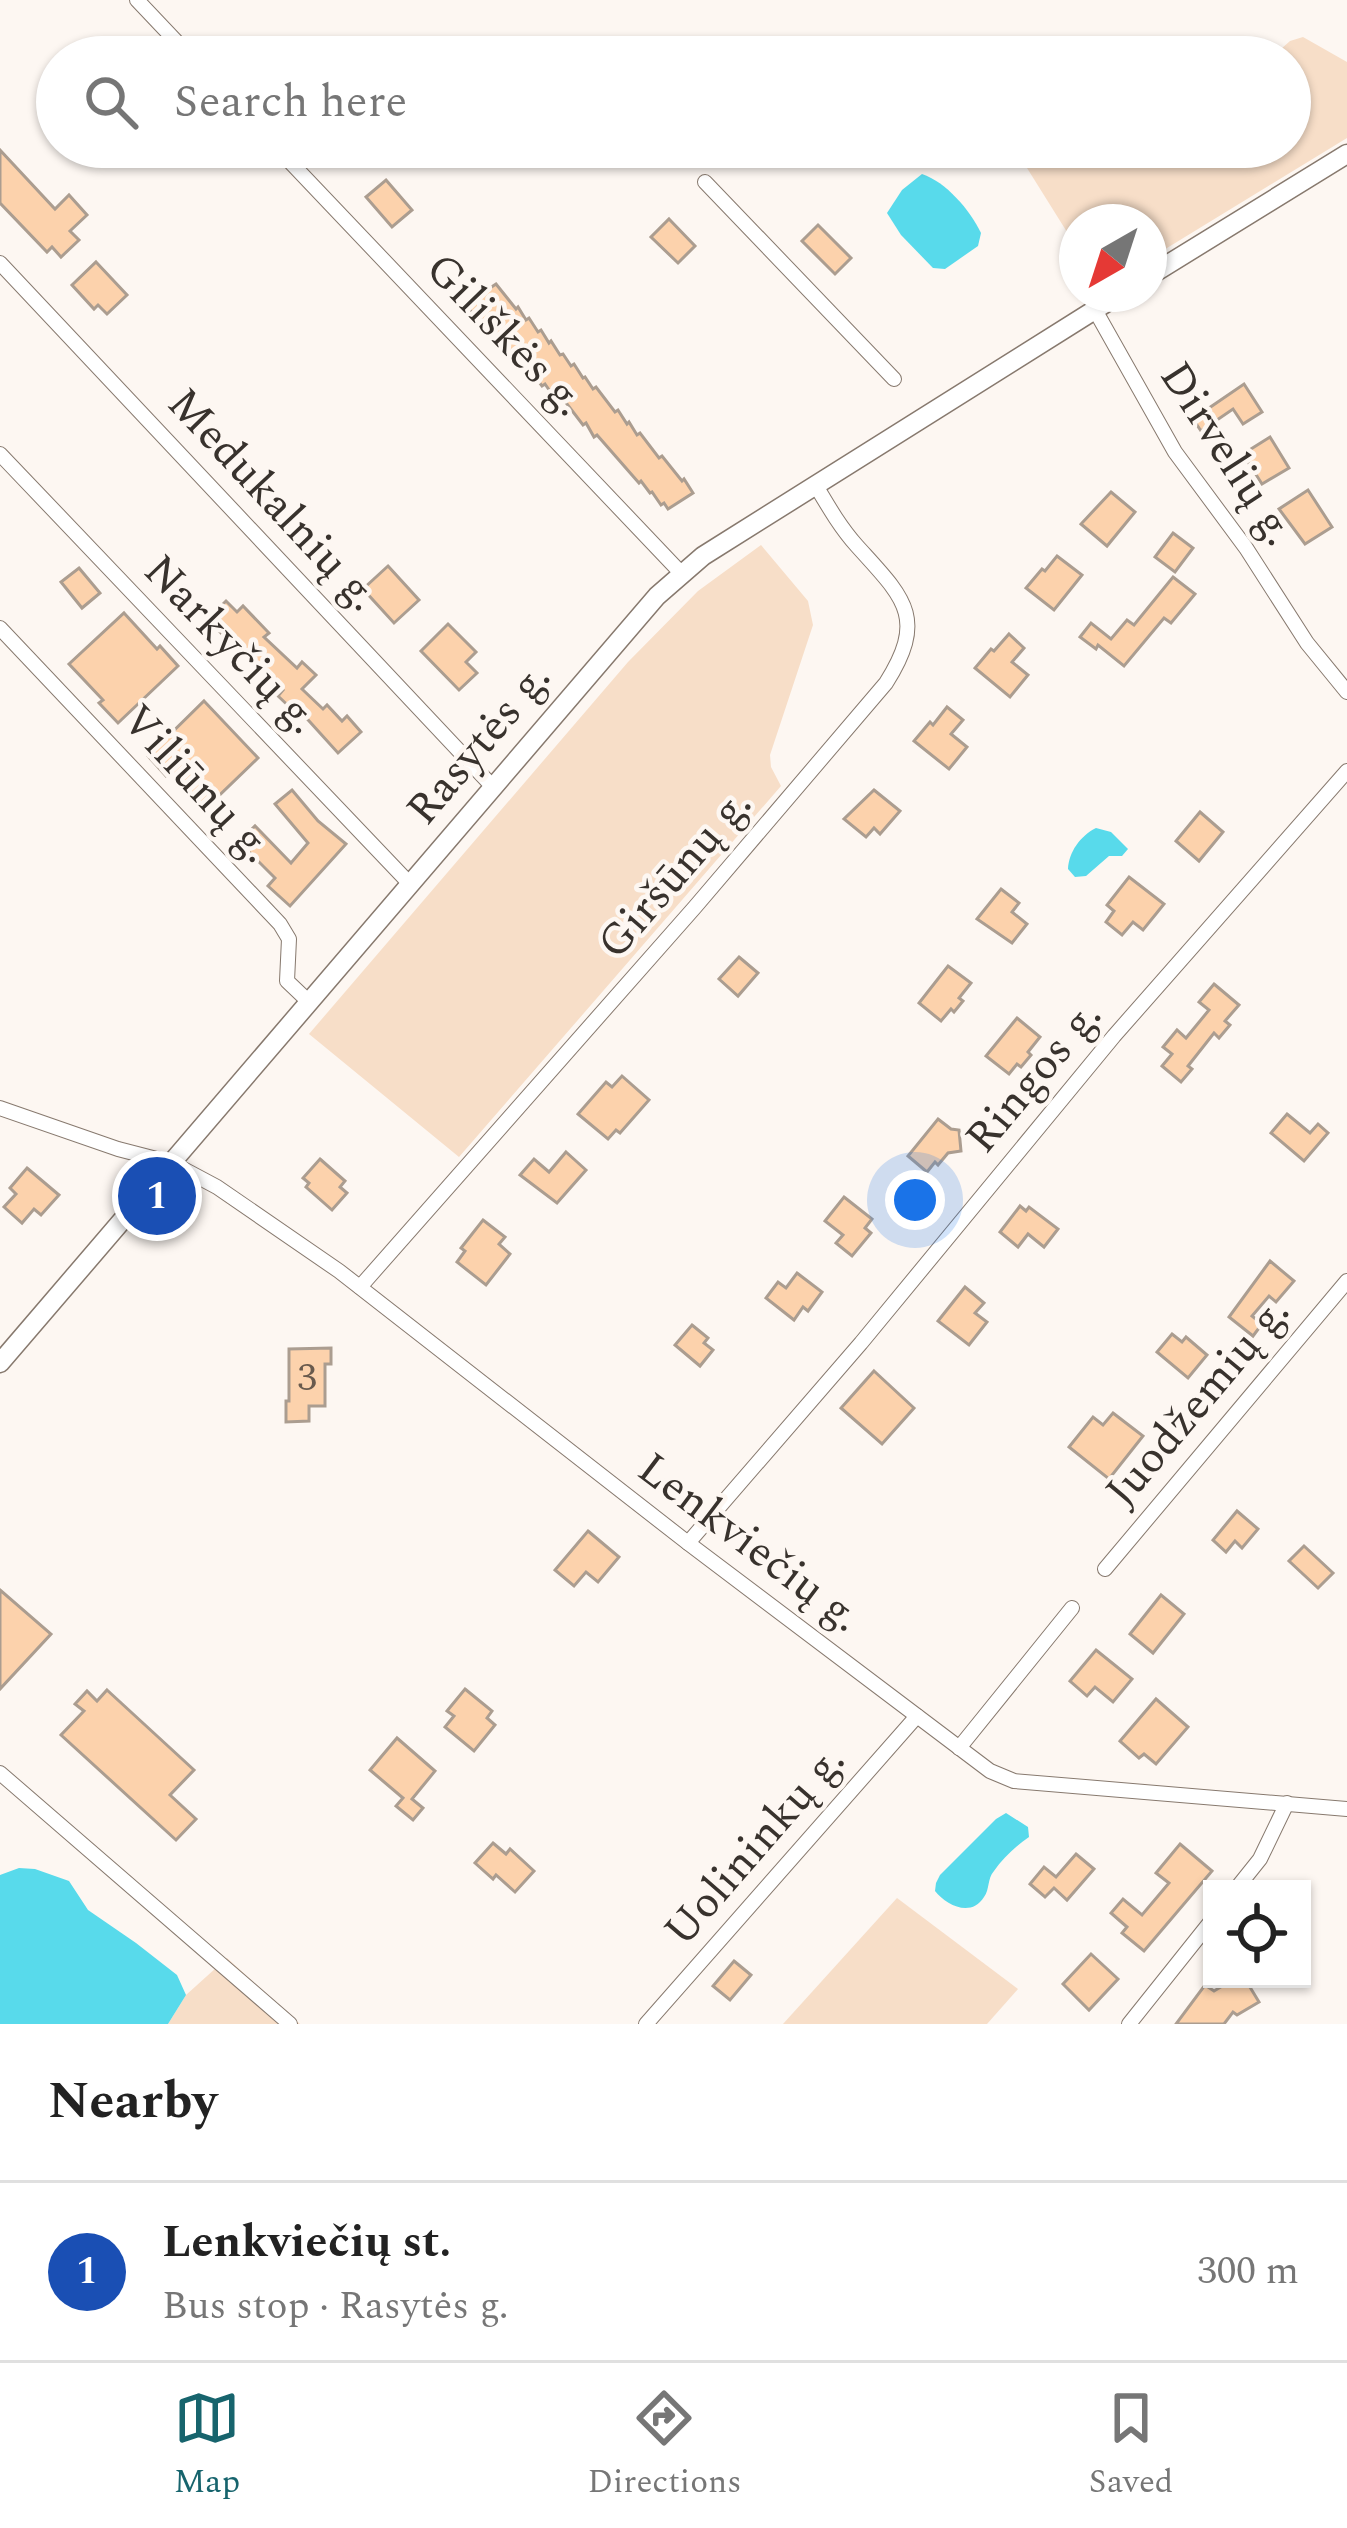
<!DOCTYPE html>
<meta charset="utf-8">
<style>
:root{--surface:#fff;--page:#f2f2f2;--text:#222;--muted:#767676;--line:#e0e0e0;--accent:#17646d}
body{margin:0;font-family:Spectral,serif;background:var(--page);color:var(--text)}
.controls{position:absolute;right:36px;bottom:36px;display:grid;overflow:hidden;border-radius:0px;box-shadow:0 3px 9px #0004}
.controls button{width:108px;height:108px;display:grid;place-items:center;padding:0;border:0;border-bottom:3px solid var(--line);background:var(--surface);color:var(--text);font:60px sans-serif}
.compass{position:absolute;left:1059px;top:204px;width:108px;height:108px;border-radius:50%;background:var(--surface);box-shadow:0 3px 9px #0004;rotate:219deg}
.you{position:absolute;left:915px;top:1200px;width:42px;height:42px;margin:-30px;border:9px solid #fff;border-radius:50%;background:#1a73e8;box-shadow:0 0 0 18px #1a73e833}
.badge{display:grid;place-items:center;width:78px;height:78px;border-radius:50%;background:var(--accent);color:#fff;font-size:39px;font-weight:700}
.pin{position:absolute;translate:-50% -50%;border:6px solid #fff;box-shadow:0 3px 12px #0006}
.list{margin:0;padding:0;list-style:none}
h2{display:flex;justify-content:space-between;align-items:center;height:156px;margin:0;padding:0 48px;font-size:51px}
h2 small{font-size:39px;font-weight:400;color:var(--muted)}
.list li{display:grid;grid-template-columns:78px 1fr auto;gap:36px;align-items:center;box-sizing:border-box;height:180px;padding:0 48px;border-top:3px solid var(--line)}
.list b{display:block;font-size:45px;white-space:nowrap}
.list p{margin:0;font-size:39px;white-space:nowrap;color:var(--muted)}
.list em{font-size:39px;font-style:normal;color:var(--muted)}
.icon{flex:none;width:66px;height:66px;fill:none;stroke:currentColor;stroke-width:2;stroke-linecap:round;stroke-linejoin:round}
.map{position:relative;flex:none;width:1347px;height:2024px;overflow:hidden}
.search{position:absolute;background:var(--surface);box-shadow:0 3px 9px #0004;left:36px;right:36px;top:36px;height:132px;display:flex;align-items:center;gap:30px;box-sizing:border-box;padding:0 42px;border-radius:66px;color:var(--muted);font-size:45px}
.sheet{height:336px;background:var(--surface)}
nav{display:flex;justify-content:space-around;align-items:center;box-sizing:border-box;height:168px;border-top:3px solid var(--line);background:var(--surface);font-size:33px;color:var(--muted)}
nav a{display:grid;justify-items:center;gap:6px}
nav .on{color:var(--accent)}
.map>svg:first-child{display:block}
.green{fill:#f7dec8}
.water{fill:#58daeb}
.building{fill:#fcd2ac;stroke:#ab9d90;stroke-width:3}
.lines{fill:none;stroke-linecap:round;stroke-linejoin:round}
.minor-casing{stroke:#87796e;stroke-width:16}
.secondary-casing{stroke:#87796e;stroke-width:21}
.minor{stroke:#fff;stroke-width:14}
.secondary{stroke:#fff;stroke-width:18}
.labels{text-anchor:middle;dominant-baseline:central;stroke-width:9;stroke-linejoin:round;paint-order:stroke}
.number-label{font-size:39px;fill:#695a4d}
.street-label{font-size:45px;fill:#38322d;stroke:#fdf7f2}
</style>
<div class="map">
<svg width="1347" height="2024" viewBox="0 0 1347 2024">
<rect width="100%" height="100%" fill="#fdf7f2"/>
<g class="green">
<polygon points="1303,37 1347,62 1347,138 1149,259 1149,222 1077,222 1077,248 1027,168 1026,157 1032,147 1134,147 1159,151 1168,147 1290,147 1290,57 1272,57 1290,41"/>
<polygon points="761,545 808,601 813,625 770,755 771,767 781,786 459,1157 309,1034 628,662 698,591"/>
<polygon points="897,1898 1018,1989 987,2024 783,2024"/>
<polygon points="227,1958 300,2024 168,2024 186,1995"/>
</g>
<g class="water">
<path d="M922,174C946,182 970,210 981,233L978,246L945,269L933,268L901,235L887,213L902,190Z"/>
<path d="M1096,828L1111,832L1128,849L1122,856H1109L1086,876L1075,877L1068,869C1069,852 1080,836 1096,828Z"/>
<path d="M1006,1813L1028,1827L1029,1837C1016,1846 1003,1858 994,1871C987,1879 990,1889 984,1897C971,1918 946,1905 935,1891L936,1883L940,1875L996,1819Z"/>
<polygon points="19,1868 35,1869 69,1881 88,1910 136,1943 177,1975 186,1995 168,2024 0,2024 0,1875"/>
</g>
<g class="building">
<polygon points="0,150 55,209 69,195 87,215 70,231 79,240 61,257 52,247 47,252 0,203"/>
<polygon points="386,180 412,210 392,227 366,197"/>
<polygon points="669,219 695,246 678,263 651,237"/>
<polygon points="818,225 851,258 835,274 802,241"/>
<polygon points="96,262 127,295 107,314 98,305 94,309 72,285"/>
<polygon points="496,284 516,309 518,307 526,320 529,318 538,332 541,330 549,343 551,341 560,355 563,354 571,366 574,364 583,378 585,377 593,389 596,387 615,412 618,410 627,424 629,422 637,435 640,433 659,458 662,456 682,481 684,479 693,493 668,509 664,503 661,505 652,492 650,493 641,481 639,483 597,435 594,437 586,423 583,425 564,400 562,402 557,395 554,397 545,384 542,386 523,361 519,363 500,338 497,340 478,315 475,317 466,304"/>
<polygon points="1244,384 1262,412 1243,424 1233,409 1201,431 1193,419"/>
<polygon points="1270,437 1289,468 1262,484 1243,454"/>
<polygon points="1308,490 1332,527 1305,544 1279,509"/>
<polygon points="1111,492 1135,512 1107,546 1081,524"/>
<polygon points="1173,533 1193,548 1175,572 1155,557"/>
<polygon points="1057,556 1082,575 1054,610 1026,588 1042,569 1045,571"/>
<polygon points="388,566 419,600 394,623 363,589"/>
<polygon points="79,568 100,593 82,608 61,582"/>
<polygon points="1173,577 1195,594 1171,623 1164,618 1124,666 1098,645 1096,649 1080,637 1091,623 1111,639 1127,620 1134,625"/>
<polygon points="226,601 237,612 243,606 269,633 264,637 297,668 302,662 316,675 302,689 323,709 327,705 342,721 347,716 361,732 338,753 300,711 297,714 278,696 283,690 226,630 222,634 208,619"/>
<polygon points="124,613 157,649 160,646 178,666 118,723 99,703 103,700 69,664"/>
<polygon points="448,624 476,652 466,662 477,673 459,690 421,651"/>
<polygon points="1009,634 1024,648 1012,662 1028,675 1010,697 975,668 991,649 994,651"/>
<polygon points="204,701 258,758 204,810 170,773 166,776 148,756"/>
<polygon points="947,707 963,720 951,734 967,747 949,769 914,741 930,722 933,725"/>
<polygon points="292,790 318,821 346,844 290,906 268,886 275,878 239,842 255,826 291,863 308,843 275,804"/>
<polygon points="874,790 900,811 880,834 874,828 866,837 844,819"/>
<polygon points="1200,812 1223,832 1199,861 1176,841"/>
<polygon points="1129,877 1164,904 1143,930 1133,922 1122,935 1106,922 1114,911 1107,905"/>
<polygon points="1001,889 1019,903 1012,912 1027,924 1012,943 977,919"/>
<polygon points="739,957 758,973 738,996 719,979"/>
<polygon points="948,966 971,983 959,998 963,1001 954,1012 951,1009 941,1021 919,1003"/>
<polygon points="1214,984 1239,1005 1225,1021 1230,1025 1219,1038 1214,1033 1188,1066 1192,1069 1181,1082 1162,1066 1172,1054 1163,1047 1177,1030 1186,1038 1209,1010 1199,1002"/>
<polygon points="1017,1018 1040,1037 1028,1052 1031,1055 1021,1067 1017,1064 1009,1074 986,1056"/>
<polygon points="622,1076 649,1100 620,1133 616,1130 608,1139 578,1114 606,1082 612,1087"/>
<polygon points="1287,1114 1310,1133 1318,1124 1328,1133 1304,1161 1271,1133"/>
<polygon points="938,1119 951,1129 959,1130 961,1151 948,1153 938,1165 935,1162 927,1172 908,1156"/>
<polygon points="566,1152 586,1170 557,1203 520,1175 534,1159 549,1172"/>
<polygon points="320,1159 345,1181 340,1187 347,1193 332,1210 306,1187 309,1183 303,1178"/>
<polygon points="27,1168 59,1195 41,1215 34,1209 22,1223 4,1207 16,1194 10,1188"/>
<polygon points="844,1197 872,1219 865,1228 871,1233 852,1256 836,1243 843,1235 825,1221"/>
<polygon points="1020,1206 1026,1211 1029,1207 1058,1229 1044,1247 1028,1234 1018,1247 1000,1232"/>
<polygon points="483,1220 505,1237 499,1244 510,1254 486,1285 457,1262 465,1251 461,1248"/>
<polygon points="1270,1261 1294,1281 1276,1302 1269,1296 1252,1316 1262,1324 1253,1336 1229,1317"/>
<polygon points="797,1273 822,1292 808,1311 803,1307 794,1320 766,1298 778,1282 786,1288"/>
<polygon points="965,1287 984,1303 975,1313 987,1322 969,1345 938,1321"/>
<polygon points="692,1325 708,1338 704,1343 713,1350 700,1366 675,1345"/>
<polygon points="1172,1334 1182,1342 1186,1337 1207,1355 1188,1378 1157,1352"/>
<polygon points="331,1348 331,1364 325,1364 325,1406 309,1406 309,1421 286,1422 286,1401 289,1401 289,1349"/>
<polygon points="874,1371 914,1408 882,1444 841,1408"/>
<polygon points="1113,1413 1143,1436 1109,1479 1069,1447 1093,1417 1103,1425"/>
<polygon points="1237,1511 1258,1529 1242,1548 1235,1541 1226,1552 1213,1540"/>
<polygon points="588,1531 619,1557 598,1582 586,1572 574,1586 555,1570"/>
<polygon points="1304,1546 1333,1573 1318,1588 1289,1561"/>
<polygon points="0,1590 51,1634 0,1689"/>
<polygon points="1161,1595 1184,1614 1153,1653 1130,1634"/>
<polygon points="1096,1650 1132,1679 1113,1702 1095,1687 1087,1696 1070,1681"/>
<polygon points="465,1689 492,1711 487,1718 495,1725 474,1751 445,1727 454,1716 447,1711"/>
<polygon points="107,1690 194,1770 170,1795 196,1819 176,1840 61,1735 84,1711 75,1704 87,1691 97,1701"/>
<polygon points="1156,1699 1188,1727 1156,1764 1144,1754 1139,1758 1120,1741"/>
<polygon points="397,1738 435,1771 412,1799 423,1808 413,1820 396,1806 403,1798 370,1770"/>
<polygon points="493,1843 506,1854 510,1849 534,1871 515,1892 496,1875 493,1879 475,1863"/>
<polygon points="1180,1844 1212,1871 1144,1951 1122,1933 1127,1927 1111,1913 1123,1899 1142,1915 1169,1883 1156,1873"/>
<polygon points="1076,1854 1094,1869 1067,1900 1054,1888 1045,1897 1030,1884 1044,1867 1056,1877"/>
<polygon points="1091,1954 1118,1979 1089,2010 1063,1984"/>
<polygon points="734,1961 751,1975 730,2000 713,1986"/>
<polygon points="1234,1979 1245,1979 1259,2002 1237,2015 1233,2012 1224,2024 1176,2024 1205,1985 1214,1991"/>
</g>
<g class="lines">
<defs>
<g id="minor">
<polyline points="137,0 191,57"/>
<polyline points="276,147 681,573"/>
<polyline points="705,182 894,379"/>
<polyline points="0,263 493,787"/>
<polyline points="1095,310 1175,452 1246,548 1307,643 1347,692"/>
<polyline points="0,454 410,884"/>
<polyline points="0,628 280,924 289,939 287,981 308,1001"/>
<polyline points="0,1108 118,1149 172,1163 217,1187 339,1271 688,1543 990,1771 1014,1781 1347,1809"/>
<path d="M360,1287L695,907L886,683C928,617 903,597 857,546C840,527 828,506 815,484"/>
<polyline points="688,1543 861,1343 1114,1036 1347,771"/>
<polyline points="1105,1569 1347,1281"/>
<polyline points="959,1748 1072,1608"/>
<polyline points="0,1773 290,2024"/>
<polyline points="1236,1889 1260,1859 1287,1803"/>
<polyline points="646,2024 917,1716"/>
<polyline points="1129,2024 1212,1920"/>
</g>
<g id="secondary">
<polyline points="1149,276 1347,154"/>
<polyline points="0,1363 657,596 703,556 1120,294"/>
</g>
</defs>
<use href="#minor" class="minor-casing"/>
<use href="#secondary" class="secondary-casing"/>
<use href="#minor" class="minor"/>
<use href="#secondary" class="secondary"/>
</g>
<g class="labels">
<g class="number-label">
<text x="307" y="1378">3</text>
</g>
<g class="street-label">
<text transform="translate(505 335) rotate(46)">Giliškės g.</text>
<text transform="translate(1227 454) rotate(57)">Dirvelių g.</text>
<text transform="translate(273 500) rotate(47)">Medukalnių g.</text>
<text transform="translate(231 645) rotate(46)">Narkyčių g.</text>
<text transform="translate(479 744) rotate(-50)">Rasytės g.</text>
<text transform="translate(197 784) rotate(47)">Viliūnų g.</text>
<text transform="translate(675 874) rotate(-49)">Giršūnų g.</text>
<text transform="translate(1034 1077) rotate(-50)">Ringos g.</text>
<text transform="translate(1198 1402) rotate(-50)">Juodžemių g.</text>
<text transform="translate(749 1543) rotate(37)">Lenkviečių g.</text>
<text transform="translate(755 1846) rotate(-49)">Uolininkų g.</text>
</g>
</g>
</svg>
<div class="controls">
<button><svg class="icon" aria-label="locate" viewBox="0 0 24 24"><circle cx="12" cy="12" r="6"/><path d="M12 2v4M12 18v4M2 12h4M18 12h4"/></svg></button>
</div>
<svg class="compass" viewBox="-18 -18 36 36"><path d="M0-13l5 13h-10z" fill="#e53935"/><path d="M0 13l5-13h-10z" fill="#767676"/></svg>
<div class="you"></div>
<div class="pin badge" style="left:157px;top:1196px;background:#1a4fb4">1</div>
<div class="search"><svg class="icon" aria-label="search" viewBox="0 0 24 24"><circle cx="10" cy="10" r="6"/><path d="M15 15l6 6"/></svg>Search here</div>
</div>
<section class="sheet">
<h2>Nearby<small></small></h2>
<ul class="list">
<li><span class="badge" style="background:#1a4fb4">1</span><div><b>Lenkviečių st.</b><p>Bus stop · Rasytės g.</p></div><em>300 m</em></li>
</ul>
</section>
<nav>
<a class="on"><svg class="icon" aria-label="map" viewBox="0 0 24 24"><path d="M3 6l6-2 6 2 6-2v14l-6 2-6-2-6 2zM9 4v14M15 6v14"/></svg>Map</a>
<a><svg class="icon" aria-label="directions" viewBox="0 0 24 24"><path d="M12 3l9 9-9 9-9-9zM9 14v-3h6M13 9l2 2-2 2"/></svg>Directions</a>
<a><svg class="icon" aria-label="saved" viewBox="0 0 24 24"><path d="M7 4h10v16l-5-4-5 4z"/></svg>Saved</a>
</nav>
